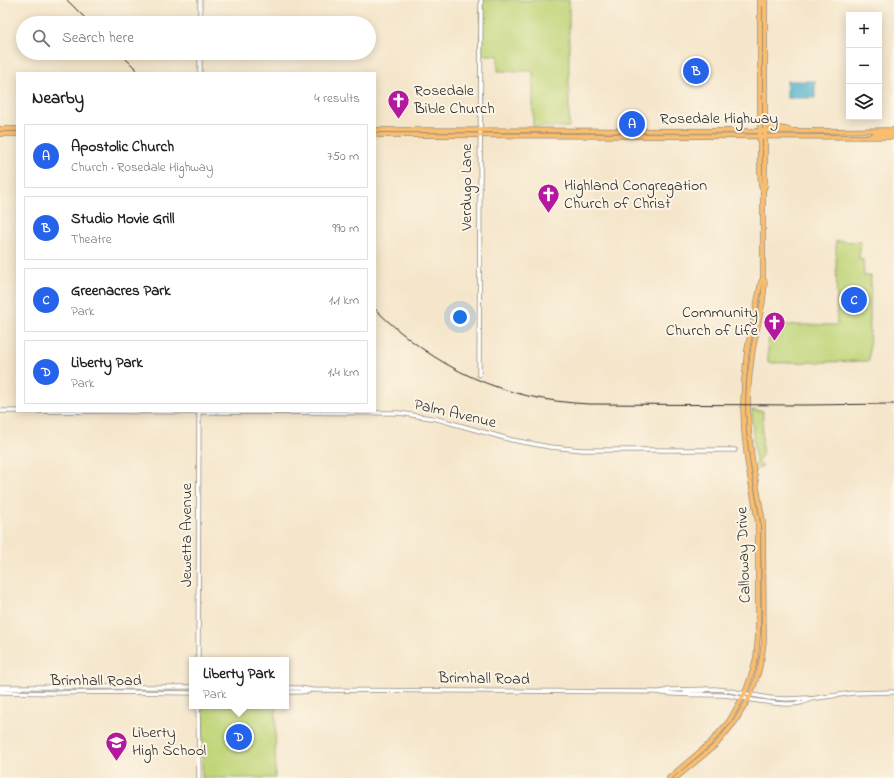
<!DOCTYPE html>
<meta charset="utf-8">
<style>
:root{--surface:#fff;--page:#f2f2f2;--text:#202124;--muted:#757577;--line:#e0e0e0;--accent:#2563eb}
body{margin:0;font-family:"Indie Flower",sans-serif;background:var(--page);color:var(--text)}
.controls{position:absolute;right:12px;top:12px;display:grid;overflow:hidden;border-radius:0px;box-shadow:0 2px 10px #0003}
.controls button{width:36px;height:36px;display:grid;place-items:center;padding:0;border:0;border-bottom:1px solid var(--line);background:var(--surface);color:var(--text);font:20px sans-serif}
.you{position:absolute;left:460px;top:317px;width:14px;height:14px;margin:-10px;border:3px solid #fff;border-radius:50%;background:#1a73e8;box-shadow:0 0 0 6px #1a73e833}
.badge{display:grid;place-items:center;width:26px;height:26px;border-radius:50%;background:var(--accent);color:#fff;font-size:13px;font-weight:700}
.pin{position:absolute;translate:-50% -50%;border:2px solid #fff;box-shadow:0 1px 4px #0006}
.popup{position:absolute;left:189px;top:657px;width:100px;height:52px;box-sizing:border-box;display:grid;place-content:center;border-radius:0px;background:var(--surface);filter:drop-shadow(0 1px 3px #0005);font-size:13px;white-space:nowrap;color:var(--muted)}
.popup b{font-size:15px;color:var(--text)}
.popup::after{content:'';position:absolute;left:50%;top:100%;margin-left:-8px;border:8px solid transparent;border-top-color:var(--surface)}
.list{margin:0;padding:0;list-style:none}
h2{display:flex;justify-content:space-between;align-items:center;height:52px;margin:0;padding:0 16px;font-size:17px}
h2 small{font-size:13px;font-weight:400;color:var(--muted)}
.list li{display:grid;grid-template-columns:26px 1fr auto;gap:12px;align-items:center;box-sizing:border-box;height:64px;margin:0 8px 8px;padding:0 8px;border:1px solid var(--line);border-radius:0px}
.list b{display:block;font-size:15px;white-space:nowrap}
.list p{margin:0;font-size:13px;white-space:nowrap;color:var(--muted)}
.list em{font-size:13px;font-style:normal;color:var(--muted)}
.icon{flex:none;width:22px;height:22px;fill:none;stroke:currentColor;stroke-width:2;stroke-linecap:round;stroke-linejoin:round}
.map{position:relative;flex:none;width:894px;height:778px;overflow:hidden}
.search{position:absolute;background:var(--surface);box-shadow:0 2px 10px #0003;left:16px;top:16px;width:360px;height:44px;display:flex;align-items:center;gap:10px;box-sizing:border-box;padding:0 14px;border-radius:22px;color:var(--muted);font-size:15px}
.panel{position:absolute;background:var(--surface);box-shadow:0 2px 10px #0003;left:16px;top:72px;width:360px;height:340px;border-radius:0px}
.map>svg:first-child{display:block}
.green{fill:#c0d579;stroke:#768052}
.water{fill:#4eb0cd;stroke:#3c6e7c}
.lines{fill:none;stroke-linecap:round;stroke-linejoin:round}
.minor-casing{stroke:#90887b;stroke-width:5}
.major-casing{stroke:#90887b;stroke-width:5.5}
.minor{stroke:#fff;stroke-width:3.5}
.major{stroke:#fbbe6e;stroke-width:4}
.rail{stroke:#2b2b2b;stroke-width:1}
.labels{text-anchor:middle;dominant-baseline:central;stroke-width:4;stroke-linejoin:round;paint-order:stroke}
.poi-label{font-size:16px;fill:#2b2b2b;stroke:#fcf5e5;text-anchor:start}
.street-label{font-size:16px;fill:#2b2b2b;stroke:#fcf5e5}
</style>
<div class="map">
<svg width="894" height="778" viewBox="0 0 894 778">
<rect width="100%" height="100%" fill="#fcf5e5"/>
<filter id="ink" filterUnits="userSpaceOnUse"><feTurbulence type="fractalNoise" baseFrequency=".025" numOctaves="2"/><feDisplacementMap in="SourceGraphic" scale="8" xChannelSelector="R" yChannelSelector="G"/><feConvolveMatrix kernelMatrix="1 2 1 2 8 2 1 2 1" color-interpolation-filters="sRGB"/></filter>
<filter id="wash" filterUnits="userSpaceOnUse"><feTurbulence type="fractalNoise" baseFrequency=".012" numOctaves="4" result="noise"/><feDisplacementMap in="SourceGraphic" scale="16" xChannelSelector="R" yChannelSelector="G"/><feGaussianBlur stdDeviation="0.9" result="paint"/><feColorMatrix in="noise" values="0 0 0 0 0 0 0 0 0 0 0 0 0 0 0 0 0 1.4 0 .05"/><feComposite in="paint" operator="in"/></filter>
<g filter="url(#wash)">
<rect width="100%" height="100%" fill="#f5e6cb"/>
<g class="green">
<polygon points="481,0 569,0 569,127 533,127 533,71 498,71 498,55 481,55"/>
<polygon points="836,241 861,242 859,259 863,260 864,276 871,276 869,361 768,363 768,342 770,335 768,325 837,325"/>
<path d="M752,410L763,411L762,455C760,458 758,460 759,464L763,466L757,469L753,440Z"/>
<polygon points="203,706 276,706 275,778 202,778"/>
</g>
<rect class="water" x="787" y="81" width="28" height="17"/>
</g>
<g filter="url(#ink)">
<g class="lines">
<defs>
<g id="minor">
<polyline points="200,23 200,0"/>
<polyline points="200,73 200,53"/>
<polyline points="479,375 481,0"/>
<polyline points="0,411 199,412 399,413 437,419 512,440 550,447 583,450 735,450"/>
<polyline points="198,660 199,411"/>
<polyline points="0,687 192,687"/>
<path d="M286,688H299L312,690L657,692C678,696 700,694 722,695C743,696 792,712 810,699"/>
<polyline points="0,690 3,689 21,688"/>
<polyline points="0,692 55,693 117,692 192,693"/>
<polyline points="286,692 299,692 309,691"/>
<polyline points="660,692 669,690 715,689 725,690 769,698 788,699 806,698 810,699 853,693 894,692"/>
<polyline points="684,694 691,691 703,691 706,689"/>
<polyline points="198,706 199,778"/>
</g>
<g id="major">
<path d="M767,123C767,124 767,125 768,126C770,128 785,128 789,130"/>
<polyline points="0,129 17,129"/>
<polyline points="375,130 825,131 894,130"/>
<polyline points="0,134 17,134"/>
<polyline points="375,135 894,137"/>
<polyline points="871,136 875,134 894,133"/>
<polyline points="763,191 765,186 765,0"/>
<polyline points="669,778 709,744 729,721 745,693 752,673 756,657 758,635 758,523 747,460 744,431 743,405 744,381 747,350 761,282 763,278"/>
<polyline points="676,778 716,745 735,722 751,695 758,674 762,657 764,641 763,522 752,459 749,431 748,405 749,381 753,349 763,301 765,282 763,278 763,191 761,186 760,172 760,0"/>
</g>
</defs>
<use href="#minor" class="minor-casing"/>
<use href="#major" class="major-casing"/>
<use href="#minor" class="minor"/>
<use href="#major" class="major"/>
<g class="rail">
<polyline points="67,0 90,23"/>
<polyline points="120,53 140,73"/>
<path d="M375,309C436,369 503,400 589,404L806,405L894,404"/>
</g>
</g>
</g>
<defs>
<symbol id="church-pin" viewBox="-11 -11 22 30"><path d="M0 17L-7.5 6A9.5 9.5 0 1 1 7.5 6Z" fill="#b5179e" stroke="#fcf5e5"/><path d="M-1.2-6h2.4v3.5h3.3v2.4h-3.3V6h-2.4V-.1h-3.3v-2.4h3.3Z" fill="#fff"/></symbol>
<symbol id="school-pin" viewBox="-11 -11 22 30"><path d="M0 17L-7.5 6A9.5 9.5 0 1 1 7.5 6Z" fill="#b5179e" stroke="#fcf5e5"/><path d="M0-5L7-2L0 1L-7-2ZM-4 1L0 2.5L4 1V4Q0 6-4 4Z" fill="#fff"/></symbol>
</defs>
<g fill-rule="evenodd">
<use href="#church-pin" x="386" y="88" width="25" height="34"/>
<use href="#church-pin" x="536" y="182" width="25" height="34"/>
<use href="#church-pin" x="762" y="310" width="25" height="34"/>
<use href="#school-pin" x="104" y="730" width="25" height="34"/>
</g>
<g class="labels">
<g class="poi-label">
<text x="414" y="91">Rosedale<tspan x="414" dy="18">Bible Church</tspan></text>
<text x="564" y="186">Highland Congregation<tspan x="564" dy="18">Church of Christ</tspan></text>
<text x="758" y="313" text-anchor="end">Community<tspan x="758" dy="18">Church of Life</tspan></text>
<text x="132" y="733">Liberty<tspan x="132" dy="18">High School</tspan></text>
</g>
<g class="street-label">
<text x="719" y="119">Rosedale Highway</text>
<text transform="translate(467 187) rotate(-90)">Verdugo Lane</text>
<text transform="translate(455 414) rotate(13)">Palm Avenue</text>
<text transform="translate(187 535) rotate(-90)">Jewetta Avenue</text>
<text transform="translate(744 555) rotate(-92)">Calloway Drive</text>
<text transform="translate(484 679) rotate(1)">Brimhall Road</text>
<text x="96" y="681">Brimhall Road</text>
</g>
</g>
</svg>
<div class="controls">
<button>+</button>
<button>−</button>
<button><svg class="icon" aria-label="layers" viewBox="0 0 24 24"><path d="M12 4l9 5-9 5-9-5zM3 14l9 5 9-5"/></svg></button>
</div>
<div class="you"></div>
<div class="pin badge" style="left:632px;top:124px">A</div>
<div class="pin badge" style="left:696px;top:71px">B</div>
<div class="pin badge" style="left:854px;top:300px">C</div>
<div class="pin badge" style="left:239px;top:737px">D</div>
<div class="popup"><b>Liberty Park</b>Park</div>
<div class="search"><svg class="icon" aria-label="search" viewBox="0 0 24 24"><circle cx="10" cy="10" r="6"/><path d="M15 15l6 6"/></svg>Search here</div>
<section class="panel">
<h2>Nearby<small>4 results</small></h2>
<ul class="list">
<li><span class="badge">A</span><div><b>Apostolic Church</b><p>Church · Rosedale Highway</p></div><em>750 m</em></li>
<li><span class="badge">B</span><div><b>Studio Movie Grill</b><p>Theatre</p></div><em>990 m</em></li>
<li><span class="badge">C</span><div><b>Greenacres Park</b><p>Park</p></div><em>1.1 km</em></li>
<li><span class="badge">D</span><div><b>Liberty Park</b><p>Park</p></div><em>1.4 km</em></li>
</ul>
</section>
</div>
